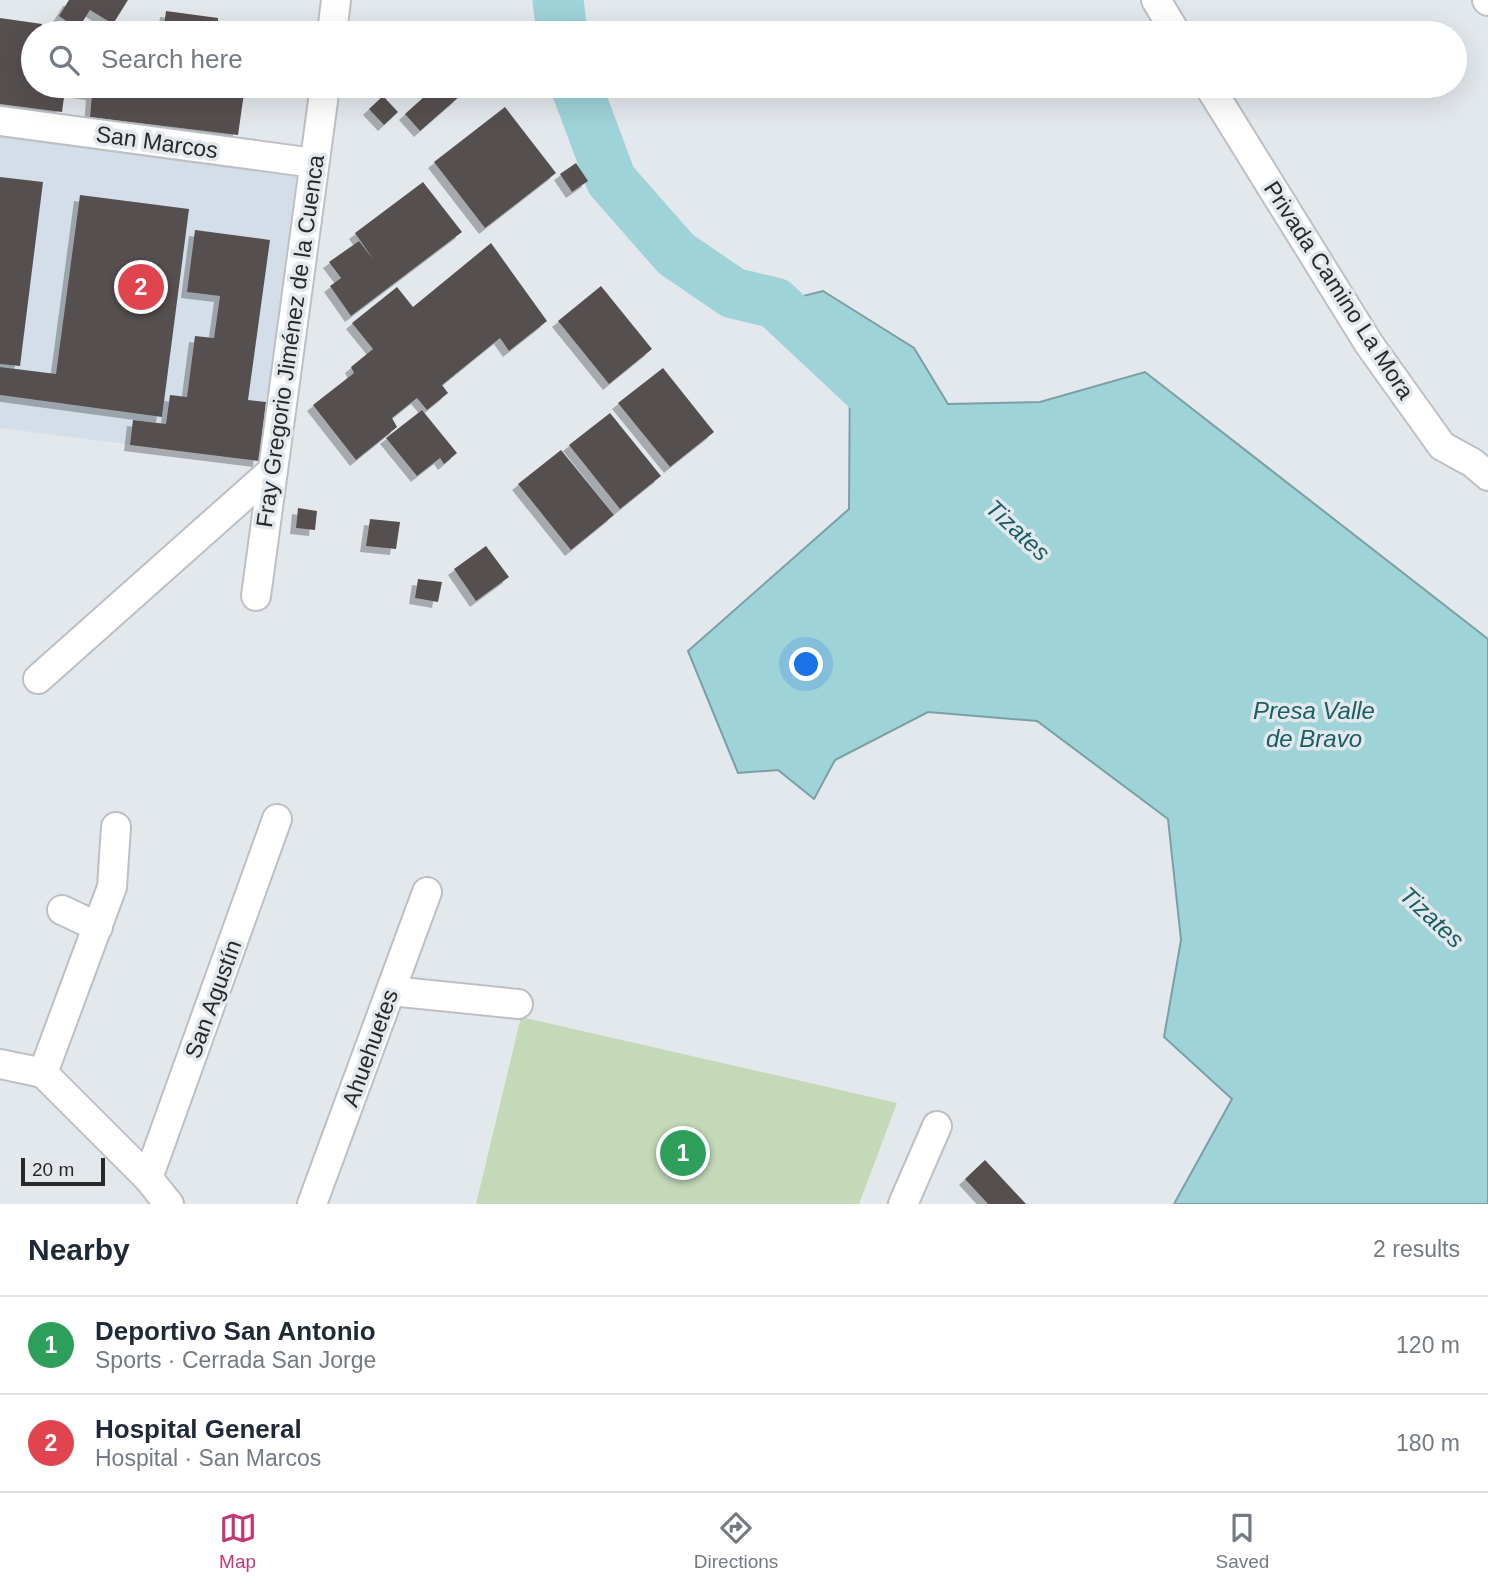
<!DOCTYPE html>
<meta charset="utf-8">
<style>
:root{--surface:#fff;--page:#f2f2f3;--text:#1f2937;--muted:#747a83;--line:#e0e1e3;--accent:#c23873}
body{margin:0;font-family:Arial,sans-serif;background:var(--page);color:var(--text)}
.scale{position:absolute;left:21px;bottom:18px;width:84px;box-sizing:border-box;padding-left:7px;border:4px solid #27292b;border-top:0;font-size:19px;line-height:24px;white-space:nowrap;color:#27292b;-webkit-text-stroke:5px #e3e8ed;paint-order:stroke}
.you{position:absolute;left:807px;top:665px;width:24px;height:24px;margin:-18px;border:5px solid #fff;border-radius:50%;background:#1a73e8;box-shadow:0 0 0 10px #1a73e833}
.badge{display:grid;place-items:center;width:46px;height:46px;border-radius:50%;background:var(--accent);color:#fff;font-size:23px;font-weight:700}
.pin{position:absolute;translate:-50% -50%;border:4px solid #fff;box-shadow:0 2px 7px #0006}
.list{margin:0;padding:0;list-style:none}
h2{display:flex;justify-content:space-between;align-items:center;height:91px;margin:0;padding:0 28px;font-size:30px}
h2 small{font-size:23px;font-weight:400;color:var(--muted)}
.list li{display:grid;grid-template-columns:46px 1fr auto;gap:21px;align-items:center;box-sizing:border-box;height:98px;padding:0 28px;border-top:2px solid var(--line)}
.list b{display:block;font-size:26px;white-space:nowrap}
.list p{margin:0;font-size:23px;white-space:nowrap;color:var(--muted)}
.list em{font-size:23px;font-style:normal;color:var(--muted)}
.icon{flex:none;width:38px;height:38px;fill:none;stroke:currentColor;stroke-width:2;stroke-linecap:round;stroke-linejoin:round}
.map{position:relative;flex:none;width:1488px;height:1204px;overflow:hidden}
.search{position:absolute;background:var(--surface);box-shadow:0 7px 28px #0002;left:21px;right:21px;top:21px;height:77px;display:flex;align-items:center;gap:18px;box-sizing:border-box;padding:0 24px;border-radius:38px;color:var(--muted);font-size:26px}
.sheet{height:287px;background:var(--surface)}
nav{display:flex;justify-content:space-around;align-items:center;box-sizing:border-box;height:98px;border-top:2px solid var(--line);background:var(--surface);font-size:19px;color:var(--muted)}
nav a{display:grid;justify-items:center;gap:4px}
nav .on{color:var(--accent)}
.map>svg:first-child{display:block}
.built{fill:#d3dee9}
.green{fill:#c3d9b8}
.water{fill:#9ed3d8;stroke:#7aa0a4;stroke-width:2}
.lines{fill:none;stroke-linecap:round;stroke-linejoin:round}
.river{stroke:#9ed3d8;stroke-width:51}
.building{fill:#575050;filter:url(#shadow)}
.minor-casing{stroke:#bcc0c5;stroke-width:32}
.minor{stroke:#fff;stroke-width:28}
.labels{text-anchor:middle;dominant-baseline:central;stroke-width:7;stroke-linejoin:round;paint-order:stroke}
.street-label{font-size:23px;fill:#27292b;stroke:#e3e8ed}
.water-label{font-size:24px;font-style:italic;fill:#175f65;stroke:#e3e8ed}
</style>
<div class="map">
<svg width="1488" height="1204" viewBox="0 0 1488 1204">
<defs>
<filter id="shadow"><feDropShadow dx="-6" dy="6" stdDeviation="0" flood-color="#0004"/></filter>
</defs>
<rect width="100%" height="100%" fill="#e3e8ed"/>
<polygon class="built" points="0,135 297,171 259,461 0,428"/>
<polygon class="green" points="521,1017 897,1103 859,1204 476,1204"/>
<polygon class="water" points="823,291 914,348 948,404 1040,402 1145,372 1488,639 1488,1204 1174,1204 1232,1099 1164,1037 1181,940 1168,819 1037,721 928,712 835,760 814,799 778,770 738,773 688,651 849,509 850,364 775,303"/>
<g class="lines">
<g class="river">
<polyline points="558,0 562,33"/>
<polyline points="576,86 611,180 676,254 733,293 775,303 901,421"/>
</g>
</g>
<g class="building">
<polygon points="69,0 128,0 113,24 90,10 78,29 59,16"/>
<polygon points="166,11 218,18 217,33 163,33"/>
<polygon points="0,18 42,24 41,33 33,33 33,86 245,86 238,135 90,117 92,94 65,90 62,112 0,104"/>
<polygon points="101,26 138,30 137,33 100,33"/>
<polygon points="436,86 451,86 460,96 420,131 405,114"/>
<polygon points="383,96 398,112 384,125 369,109"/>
<polygon points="505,107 556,173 485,228 434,162"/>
<polygon points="576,163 588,181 572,192 560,174"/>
<polygon points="0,177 43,182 20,366 0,364"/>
<polygon points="423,182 462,232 351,316 330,286 341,278 329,262 359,241 373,259 355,233"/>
<polygon points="80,195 189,209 162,417 0,395 0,367 56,374"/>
<polygon points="195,230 270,240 248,400 266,402 259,461 130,445 133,420 166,424 170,395 187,397 195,336 214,338 220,296 187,292"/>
<polygon points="491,243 547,321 509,351 500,338 442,385 448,393 427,410 417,398 392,418 397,427 356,460 313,405 354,373 351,367 373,349 352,323 397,287 413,307"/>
<polygon points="601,286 652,349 609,384 558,321"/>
<polygon points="663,368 714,432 670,467 618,403"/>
<polygon points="422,410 457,453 444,464 440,458 417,476 386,438"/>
<polygon points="610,413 661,476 620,509 569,445"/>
<polygon points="561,450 614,515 571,550 518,484"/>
<polygon points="298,508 317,511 315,530 296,528"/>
<polygon points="370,519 400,522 396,549 366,546"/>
<polygon points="486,546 509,577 476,601 454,569"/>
<polygon points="418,579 442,582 438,602 415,598"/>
<polygon points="985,1160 1026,1204 988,1204 965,1179"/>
</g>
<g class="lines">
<defs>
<g id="minor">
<polyline points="1156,0 1176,33"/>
<polyline points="1487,0 1488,1"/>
<polyline points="332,33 336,0"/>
<polyline points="1209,86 1369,344 1442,446 1473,463 1488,476"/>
<polyline points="0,121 314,163"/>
<polyline points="256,596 325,86"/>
<polyline points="38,679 273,470"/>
<polyline points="62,910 98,927"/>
<polyline points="391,991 518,1004"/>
<polyline points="0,1064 43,1073 148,1178 169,1204"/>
<polyline points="43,1073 112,887 116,827"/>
<polyline points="148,1178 277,819"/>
<polyline points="312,1204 427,892"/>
<polyline points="903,1204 937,1126"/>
</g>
</defs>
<use href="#minor" class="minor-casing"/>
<use href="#minor" class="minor"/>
</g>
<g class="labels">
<g class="street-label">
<text transform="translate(157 142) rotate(8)">San Marcos</text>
<text transform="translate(1339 290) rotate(57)">Privada Camino La Mora</text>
<text transform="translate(290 341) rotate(-82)">Fray Gregorio Jiménez de la Cuenca</text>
<text transform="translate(213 999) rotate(-70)">San Agustín</text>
<text transform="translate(370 1048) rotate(-70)">Ahuehuetes</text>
</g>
<g class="water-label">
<text transform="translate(1018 530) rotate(43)">Tizates</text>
<text x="1314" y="710">Presa Valle<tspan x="1314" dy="28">de Bravo</tspan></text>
<text transform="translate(1432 917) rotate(43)">Tizates</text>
</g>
</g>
</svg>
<div class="scale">20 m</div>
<div class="you"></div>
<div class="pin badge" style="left:683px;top:1153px;background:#2e9e5b">1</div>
<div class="pin badge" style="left:141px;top:287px;background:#e0444e">2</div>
<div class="search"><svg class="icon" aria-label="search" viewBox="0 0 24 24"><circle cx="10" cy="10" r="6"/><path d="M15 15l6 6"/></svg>Search here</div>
</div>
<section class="sheet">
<h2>Nearby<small>2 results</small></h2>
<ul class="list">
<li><span class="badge" style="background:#2e9e5b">1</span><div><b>Deportivo San Antonio</b><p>Sports · Cerrada San Jorge</p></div><em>120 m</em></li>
<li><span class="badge" style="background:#e0444e">2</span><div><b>Hospital General</b><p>Hospital · San Marcos</p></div><em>180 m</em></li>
</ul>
</section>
<nav>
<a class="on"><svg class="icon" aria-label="map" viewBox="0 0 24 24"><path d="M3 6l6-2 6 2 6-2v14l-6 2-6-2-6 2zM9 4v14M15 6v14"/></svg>Map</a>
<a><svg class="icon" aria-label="directions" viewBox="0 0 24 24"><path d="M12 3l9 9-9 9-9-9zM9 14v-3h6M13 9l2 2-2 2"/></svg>Directions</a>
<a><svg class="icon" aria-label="saved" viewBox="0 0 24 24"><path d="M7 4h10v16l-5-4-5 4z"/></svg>Saved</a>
</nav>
